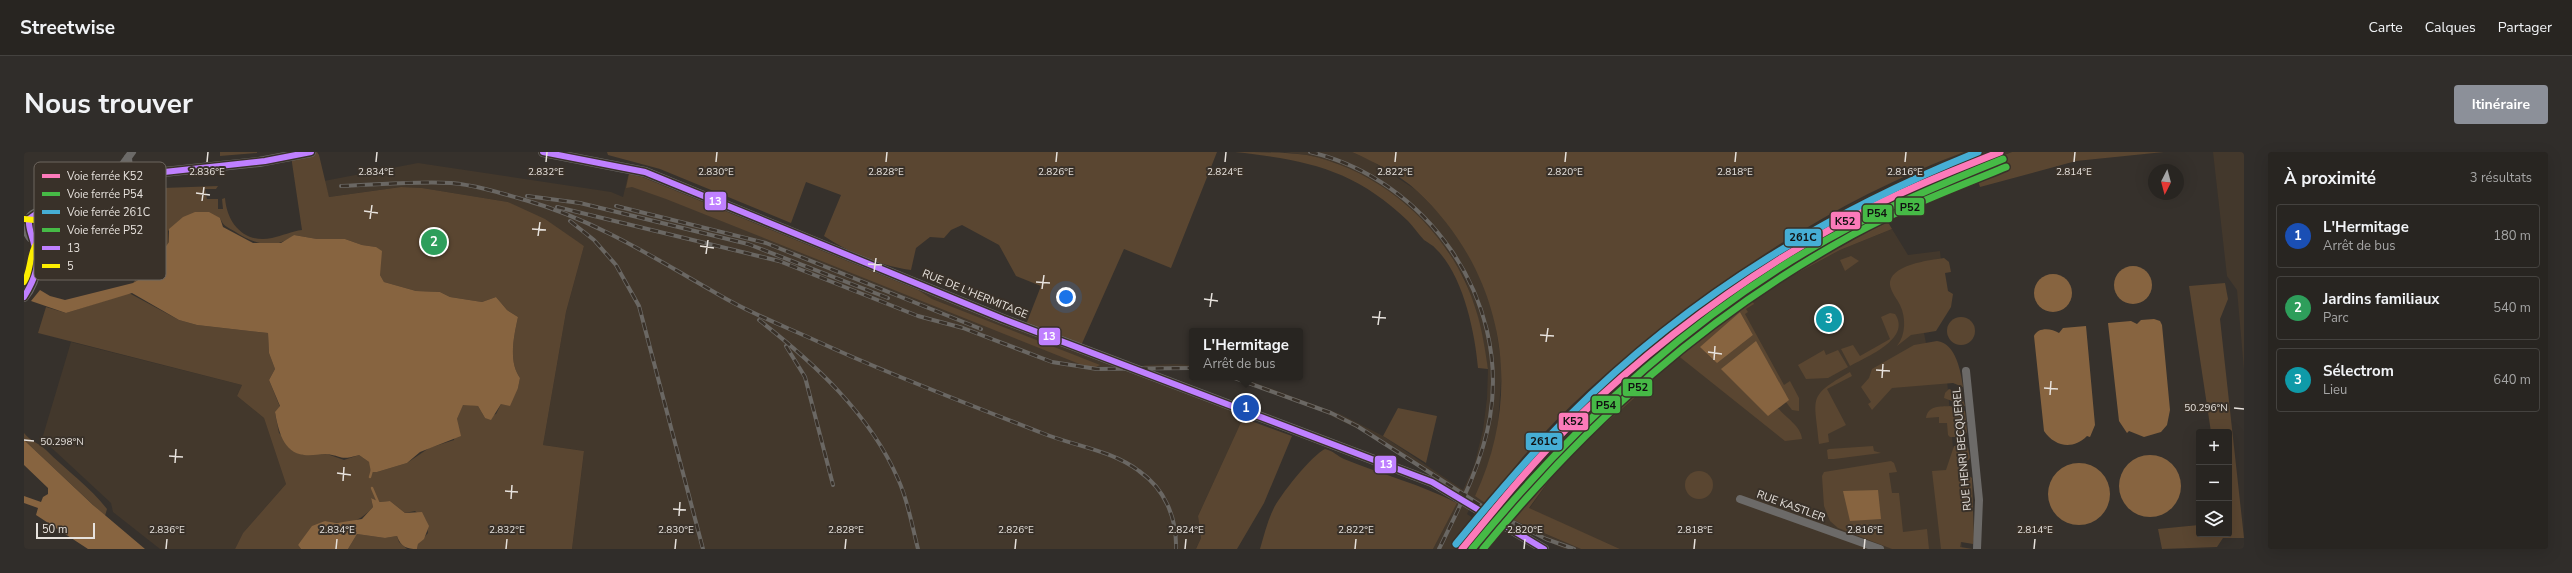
<!DOCTYPE html>
<html lang="fr">
<meta charset="utf-8">
<style>
:root{--surface:#282521;--page:#302d2a;--text:#f1f3f6;--muted:#a5a5a5;--line:#44423f;--accent:#8c9099}
body{margin:0;font-family:"Nunito Sans",sans-serif;background:var(--page);color:var(--text)}
.controls{position:absolute;right:12px;bottom:12px;display:grid;overflow:hidden;border-radius:4px;box-shadow:0 4px 16px #0002}
.controls button{width:36px;height:36px;display:grid;place-items:center;padding:0;border:0;border-bottom:1px solid var(--line);background:var(--surface);color:var(--text);font:20px sans-serif}
.compass{position:absolute;left:2124px;top:12px;width:36px;height:36px;border-radius:50%;background:var(--surface);box-shadow:0 4px 16px #0002;rotate:186deg}
.scale{position:absolute;left:12px;bottom:10px;width:59px;box-sizing:border-box;padding-left:4px;border:2px solid #e7e2dd;border-top:0;font-size:11px;line-height:14px;white-space:nowrap;color:#e7e2dd;-webkit-text-stroke:3px #393129;paint-order:stroke}
.you{position:absolute;left:1042px;top:145px;width:14px;height:14px;margin:-10px;border:3px solid #fff;border-radius:50%;background:#1a73e8;box-shadow:0 0 0 6px #1a73e833}
.badge{display:grid;place-items:center;width:26px;height:26px;border-radius:50%;background:var(--accent);color:#fff;font-size:13px;font-weight:700}
.pin{position:absolute;translate:-50% -50%;border:2px solid #fff;box-shadow:0 1px 4px #0006}
.popup{position:absolute;left:1165px;top:176px;width:114px;height:52px;box-sizing:border-box;display:grid;place-content:center;border-radius:4px;background:var(--surface);filter:drop-shadow(0 1px 3px #0005);font-size:13px;white-space:nowrap;color:var(--muted)}
.popup b{font-size:15px;color:var(--text)}
.popup::after{content:'';position:absolute;left:50%;top:100%;margin-left:-8px;border:8px solid transparent;border-top-color:var(--surface)}
.list{margin:0;padding:0;list-style:none}
h2{display:flex;justify-content:space-between;align-items:center;height:52px;margin:0;padding:0 16px;font-size:17px}
h2 small{font-size:13px;font-weight:400;color:var(--muted)}
.list li{display:grid;grid-template-columns:26px 1fr auto;gap:12px;align-items:center;box-sizing:border-box;height:64px;margin:0 8px 8px;padding:0 8px;border:1px solid var(--line);border-radius:4px}
.list b{display:block;font-size:15px;white-space:nowrap}
.list p{margin:0;font-size:13px;white-space:nowrap;color:var(--muted)}
.list em{font-size:13px;font-style:normal;color:var(--muted)}
.icon{flex:none;width:22px;height:22px;fill:none;stroke:currentColor;stroke-width:2;stroke-linecap:round;stroke-linejoin:round}
.map{position:relative;flex:none;width:2220px;height:397px;overflow:hidden;border-radius:4px}
header{display:flex;align-items:center;gap:24px;box-sizing:border-box;height:56px;padding:0 20px;background:var(--surface);border-bottom:1px solid var(--line)}
header strong{font-size:19px}
nav{display:flex;gap:22px;margin-inline-start:auto;font-size:14px}
.intro{display:flex;align-items:center;justify-content:space-between;box-sizing:border-box;height:96px;padding:0 24px}
h1{margin:0;font-size:28px}
.button{padding:10px 18px;border-radius:4px;background:var(--accent);color:#fff;font-size:14px;font-weight:700}
main{display:flex;gap:24px;padding:0 24px}
aside{flex:1;background:var(--surface);border-radius:4px;box-shadow:0 4px 16px #0002}
.map>svg:first-child{display:block}
.built{fill:#43382c;fill-rule:evenodd}
.green{fill:#5a4631;fill-rule:evenodd}
.water{fill:#876440}
.lines{fill:none;stroke-linecap:round;stroke-linejoin:round}
.stream{stroke:#876440;stroke-width:2.5}
.minor{stroke:#6c6a68;stroke-width:8}
.tertiary{stroke:#6c6a68;stroke-width:10}
.rail-casing{stroke:#6a6763;stroke-width:4}
.rail{stroke:#393129;stroke-width:2.5;stroke-dasharray:8;stroke-linecap:butt}
.bus-1-casing{stroke:#393129;stroke-width:9}
.bus-2-casing{stroke:#393129;stroke-width:9}
.bus-1{stroke:#bf80ff;stroke-width:6}
.bus-2{stroke:#fdee00;stroke-width:6}
.rail-1-casing{stroke:#393129;stroke-width:10}
.rail-2-casing{stroke:#393129;stroke-width:10}
.rail-3-casing{stroke:#393129;stroke-width:10}
.rail-4-casing{stroke:#393129;stroke-width:10}
.rail-1{stroke:#fc7aba;stroke-width:7}
.rail-2{stroke:#46ba46;stroke-width:7}
.rail-3{stroke:#46aed5;stroke-width:7}
.rail-4{stroke:#46ba46;stroke-width:7}
.ticks{fill:none;stroke:#e7e2dd;stroke-width:1.5}
.labels{text-anchor:middle;dominant-baseline:central;stroke-width:4;stroke-linejoin:round;paint-order:stroke}
.street-label{font-size:11px;fill:#e7e2dd;stroke:#393129}
.key{fill:#393129;stroke:#6d665f;stroke-width:1}
.key-label{font-size:11px;fill:#e7e2dd}
.ticks-label{font-size:10px;text-anchor:middle;fill:#e7e2dd;stroke:#393129;stroke-width:4;stroke-linejoin:round;paint-order:stroke}
.line-badge{stroke:#393129;stroke-width:1.5}
.badge-label{font-size:11px;text-anchor:middle;font-weight:bold;fill:#fff}
.pale-badge-label{font-size:11px;text-anchor:middle;font-weight:bold;fill:#111}
</style>
<header>
<strong>Streetwise</strong>
<nav><a>Carte</a><a>Calques</a><a>Partager</a></nav>
</header>
<div class="intro"><h1>Nous trouver</h1><a class="button">Itinéraire</a></div>
<main>
<div class="map">
<svg width="2220" height="397" viewBox="0 0 2220 397">
<rect width="100%" height="100%" fill="#36312c"/>
<g class="built">
<path d="M1260,0H1328L1348,9L1392,38L1424,70L1439,92L1458,128L1470,163L1478,216L1473,285L1463,319L1451,344L1493,311L1587,217L1685,139L1732,106L1831,50L1931,3L1940,0H1988L1895,35L1813,76L1771,101L1708,142L1663,174L1618,211L1530,295L1476,358L1487,367L1557,397H1540L1471,364L1445,397H1409L1437,342L1336,278L1301,261L1203,225H1215L1316,262L1359,284L1439,338L1450,314L1459,278L1463,246L1464,217L1452,158L1441,128L1424,99L1384,54L1338,23L1312,11L1283,3ZM1449,350L1460,358L1452,368L1443,362Z"/>
<polygon points="2189,0 2220,0 2220,218 2213,138 2203,124"/>
<polygon points="394,11 587,40 599,45 606,16 1222,260 1174,364 1177,386 1172,397 548,397 560,299 519,293 542,160 560,94 484,50 398,36 377,35 305,45 300,29"/>
<polygon points="1868,77 1884,103 1916,99 1919,129 1906,180 1900,181 1902,191 1922,216 1938,397 1596,397 1505,357 1540,308 1615,242 1652,202 1727,146 1816,98"/>
<polygon points="47,190 218,233 213,244 240,266 262,332 219,381 211,397 136,397 89,360 87,351 18,287"/>
<polygon points="1151,212 1168,213 1168,216 1128,218 1119,213"/>
</g>
<g class="green">
<polygon points="196,0 233,0 233,1 196,4"/>
<path d="M287,0H293L295,3L305,45L377,35L398,36L484,50L521,67L560,94L542,160L519,293L560,299L548,397H393L394,392L404,381L402,368L391,359L381,361L366,349L356,350L347,346L349,355C335,371 322,373 301,369L274,393L277,397H211L219,381L262,332L240,266L213,244L218,233L14,181L22,155L42,161L105,141L155,168L173,173L244,181L245,201L251,217L245,228L256,255L251,261L255,281L279,303L303,302L320,308L335,303L345,310L353,320L383,311L405,296L430,288L433,267L439,252L454,254L461,266L472,262L477,252L494,236L496,226C484,209 490,184 494,165L483,158L472,145L458,150L426,145L416,140L392,139L360,130L356,123L352,95L338,93L321,87H293L270,83C250,99 230,92 210,79C202,74 200,75 196,66L152,72L144,79L145,90C134,105 125,122 109,131L139,90L138,72L136,70L139,36L194,34L192,37H181L183,47H194V57H199L198,47L201,46C203,72 221,92 248,86C258,84 268,79 278,78L267,4Z"/>
<path d="M583,0H1193L1147,116L1100,97L1056,196L1001,175L1017,134L992,124L975,93L938,73L927,78L920,86L906,85L892,96L887,118C857,114 825,101 800,84L817,43L782,30L767,71L636,17L584,3Z"/>
<path d="M1211,0C1234,0 1260,0 1283,3C1361,19 1429,82 1452,158C1458,177 1461,197 1464,217L1454,216C1451,180 1439,123 1412,97C1409,93 1404,91 1400,88C1394,82 1390,75 1384,69C1330,17 1283,8 1211,0Z"/>
<path d="M1328,0H1940C1829,41 1729,104 1637,177C1586,217 1534,261 1494,311C1483,324 1474,339 1464,353L1451,344C1501,238 1479,119 1393,39C1375,22 1350,10 1328,0Z"/>
<polygon points="1988,0 2140,0 2052,9 1956,35 1949,15"/>
<polygon points="605,22 618,25 894,138 908,147 1076,213 1068,217 642,47 608,35 602,36"/>
<path d="M1855,55L1868,77L1816,98L1727,146L1730,152L1722,157L1724,160L1721,162L1760,233L1766,229L1775,246V259L1768,258L1762,250L1765,247L1744,264L1754,256C1762,266 1777,274 1778,287L1761,289L1652,202L1615,242L1540,308L1505,356L1596,397H1557L1487,367L1476,358C1558,257 1659,166 1772,100C1799,84 1827,70 1855,55ZM1716,160L1729,183L1716,193L1700,175Z"/>
<circle cx="17" cy="75" r="8"/>
<polygon points="1827,104 1835,109 1821,119 1816,108"/>
<path d="M1920,106L1925,110L1927,120L1921,121L1924,139L1929,142L1927,155L1912,179L1887,183L1873,194C1882,183 1882,165 1876,153C1873,147 1867,140 1866,133C1864,113 1906,108 1920,106Z"/>
<polygon points="2201,131 2204,147 2196,167 2220,386 2199,386 2193,395 2138,397 2134,377 2175,373 2175,382 2205,382 2205,280 2187,280 2165,134"/>
<path d="M1866,161L1871,162C1888,187 1842,205 1826,214L1817,197L1829,193L1836,204L1866,187L1857,165Z"/>
<circle cx="1937" cy="179" r="14"/>
<path d="M1913,189C1932,191 1937,220 1939,235L1929,231L1868,236L1848,258L1844,252L1847,250L1837,235L1845,226L1848,217L1890,193Z"/>
<polygon points="1800,198 1802,203 1814,198 1824,215 1804,226 1782,227 1774,213"/>
<path d="M1826,220L1828,224L1803,237L1822,273L1804,282L1805,290L1795,292C1791,245 1782,245 1826,220Z"/>
<polygon points="1925,237 1937,242 1941,254 1920,246 1921,241"/>
<path d="M1926,254L1941,259L1943,280L1940,285H1926L1924,283L1923,271H1915V265L1902,266C1904,253 1916,255 1926,254Z"/>
<polygon points="1374,256 1413,264 1402,311 1359,284"/>
<polygon points="1219,266 1268,284 1240,351 1213,397 1172,397 1177,386 1174,364"/>
<path d="M0,281C6,289 16,292 22,298C42,318 66,335 83,357L81,364L0,288Z"/>
<polygon points="1941,293 1944,296 1946,306 1943,310 1944,323 1948,326 1950,387 1949,392 1937,390 1936,395 1949,397 1917,397 1908,319 1922,318 1930,294"/>
<polygon points="1849,294 1850,299 1857,301 1810,307 1804,307 1803,298 1805,297"/>
<path d="M1301,297C1310,299 1313,304 1320,307C1357,322 1398,333 1433,351L1409,397H1236C1240,384 1243,370 1249,358C1255,344 1288,303 1301,297Z"/>
<polygon points="1867,309 1870,311 1873,320 1865,321 1868,341 1875,341 1879,380 1903,377 1905,397 1868,397 1814,376 1806,369 1800,354 1798,324 1800,320"/>
<circle cx="1675" cy="333" r="14"/>
<polygon points="1464,372 1475,379 1464,397 1445,397"/>
<polygon points="333,382 361,386 373,384 375,390 383,397 324,397"/>
</g>
<g class="water">
<path d="M171,60H185L196,66L199,75L229,91H257L270,83L293,87H321L338,93L352,95L358,99L356,123L360,130L392,139L416,140L426,145L458,150L472,145L483,158L494,165C490,184 484,209 496,226L494,236L486,254L477,252L467,268L461,266L454,254L439,253L433,267L437,284L396,300L383,311L353,320H347L345,310L335,303C315,309 320,304 302,302C295,302 288,304 280,303C259,301 254,277 251,260L256,254L245,228L251,217L245,201L244,181L173,173L155,168L108,141L42,161L7,149L16,138L26,144L41,148L109,131L119,125L145,90V77L159,65Z"/>
<circle cx="2109" cy="133" r="19"/>
<circle cx="2029" cy="141" r="19"/>
<polygon points="1716,160 1729,183 1693,211 1676,195"/>
<polygon points="2130,167 2136,169 2138,173 2146,258 2143,273 2137,280 2120,285 2105,279 2103,281 2095,269 2084,171 2107,169 2113,172 2117,168"/>
<path d="M2062,174L2071,273L2066,285L2063,284C2049,298 2031,295 2020,279L2010,184C2014,175 2027,176 2035,181L2039,176Z"/>
<polygon points="1732,189 1765,248 1744,264 1697,217"/>
<polygon points="0,288 69,353 121,397 64,397 12,363 14,356 0,351 0,344 17,350 19,345 24,342 24,336 0,313"/>
<circle cx="2126" cy="334" r="31"/>
<circle cx="2055" cy="342" r="31"/>
<polygon points="1854,338 1857,367 1826,369 1819,339"/>
<path d="M347,346L356,350L366,349L381,361L398,360L405,374L400,387L394,392L393,397C383,397 377,395 373,384L361,386L333,382L324,397H277L274,393L288,374L301,369L313,371L338,367L349,355Z"/>
</g>
<g class="lines">
<g class="stream">
<polyline points="346,325 348,318"/>
<polyline points="348,336 354,350"/>
</g>
<g class="minor">
<polyline points="104,6 105,16 110,25"/>
<polyline points="91,33 94,19 108,0"/>
<polyline points="1942,219 1955,348 1953,397"/>
<polyline points="1716,347 1856,397"/>
</g>
<g class="tertiary">
<polyline points="519,0 621,20 979,167 1408,330 1520,397"/>
<circle cx="18" cy="75" r="15"/>
<polyline points="32,70 44,52 121,22 235,10 287,0"/>
<path d="M0,145C15,126 11,108 24,90"/>
</g>
<defs>
<g id="rail">
<path d="M1286,0C1402,27 1486,146 1466,265C1458,312 1436,354 1415,397"/>
<path d="M317,34C353,33 390,29 427,31C451,33 477,41 501,48C575,69 640,112 706,149C735,165 767,177 797,191C869,224 944,252 1018,281C1050,294 1087,298 1115,319C1141,337 1153,366 1152,397"/>
<polyline points="503,44 556,51 724,92 864,146"/>
<polyline points="592,54 742,91 957,177"/>
<polyline points="533,55 755,109 894,164 939,176 1028,210 1073,217 1168,216"/>
<polyline points="546,69 570,88 592,113 615,154 679,397"/>
<path d="M735,168C790,211 846,262 874,327C884,348 888,374 894,397"/>
<polyline points="762,194 781,225 809,333"/>
<polyline points="1208,225 1307,261 1333,274 1461,356 1522,387 1550,397"/>
</g>
</defs>
<use href="#rail" class="rail-casing"/>
<use href="#rail" class="rail"/>
<defs>
<g id="bus-1">
<polyline points="519,0 621,20 979,167 1408,330 1520,397"/>
<path d="M0,145C11,127 17,112 10,92C8,83 4,76 5,67L12,62L122,22L241,9L287,0"/>
</g>
<path id="bus-2" d="M0,67L21,69L25,74C23,84 15,86 11,94C5,106 7,119 0,130"/>
</defs>
<use href="#bus-1" class="bus-1-casing"/>
<use href="#bus-2" class="bus-2-casing"/>
<use href="#bus-1" class="bus-1"/>
<use href="#bus-2" class="bus-2"/>
<defs>
<path id="rail-1" d="M1438,397C1474,353 1510,309 1550,269C1631,191 1722,123 1821,69C1870,42 1923,21 1976,0"/>
<path id="rail-2" d="M1448,397C1555,267 1676,154 1826,75C1876,49 1927,28 1979,7"/>
<path id="rail-3" d="M1432,392C1468,348 1504,305 1544,265C1660,148 1802,61 1954,0"/>
<path id="rail-4" d="M1459,397C1565,268 1681,164 1828,83C1878,56 1930,36 1982,15"/>
</defs>
<use href="#rail-1" class="rail-1-casing"/>
<use href="#rail-2" class="rail-2-casing"/>
<use href="#rail-3" class="rail-3-casing"/>
<use href="#rail-4" class="rail-4-casing"/>
<use href="#rail-1" class="rail-1"/>
<use href="#rail-2" class="rail-2"/>
<use href="#rail-3" class="rail-3"/>
<use href="#rail-4" class="rail-4"/>
</g>
<path class="ticks" d="M183,10L184,0M352,10L353,0M522,10L523,0M692,10L693,0M862,10L863,0M1032,10L1033,0M1201,10L1202,0M1371,10L1372,0M1541,10L1542,0M1711,10L1712,0M1881,10L1882,0M2050,10L2051,0M172,41L186,43M178,49L180,35M340,59L354,61M346,67L348,53M508,77L522,78M514,84L516,70M676,94L690,96M682,102L684,88M844,112L858,113M850,120L852,106M1012,130L1026,131M1018,137L1020,123M1180,147L1194,149M1186,155L1188,141M1348,165L1362,166M1354,173L1356,159M1516,183L1530,184M1522,190L1524,176M1684,200L1698,202M1690,208L1691,194M1852,218L1866,219M1858,226L1859,212M2020,236L2034,237M2026,243L2027,229M2210,256L2220,257M0,288L10,289M145,304L159,305M151,311L152,297M313,321L327,323M319,329L320,315M481,339L494,340M487,347L488,333M649,357L662,358M655,364L656,350M142,397L143,387M312,397L313,387M482,397L483,387M651,397L652,387M821,397L822,387M991,397L992,387M1161,397L1162,387M1331,397L1332,387M1500,397L1501,387M1670,397L1671,387M1840,397L1841,387M2010,397L2011,387"/>
<g class="labels">
<g class="street-label">
<text transform="translate(951 142) rotate(22)">RUE DE L'HERMITAGE</text>
<text transform="translate(1938 297) rotate(-95)">RUE HENRI BECQUEREL</text>
<text transform="translate(1767 354) rotate(20)">RUE KASTLER</text>
</g>
</g>
<rect x="10" y="10" width="132" height="118" rx="6" class="key"/>
<rect x="18" y="22" width="18" height="4" fill="#fc7aba"/>
<rect x="18" y="40" width="18" height="4" fill="#46ba46"/>
<rect x="18" y="58" width="18" height="4" fill="#46aed5"/>
<rect x="18" y="76" width="18" height="4" fill="#46ba46"/>
<rect x="18" y="94" width="18" height="4" fill="#bf80ff"/>
<rect x="18" y="112" width="18" height="4" fill="#fdee00"/>
<g class="key-label">
<text x="43" y="28">Voie ferrée K52</text>
<text x="43" y="46">Voie ferrée P54</text>
<text x="43" y="64">Voie ferrée 261C</text>
<text x="43" y="82">Voie ferrée P52</text>
<text x="43" y="100">13</text>
<text x="43" y="118">5</text>
</g>
<g class="ticks-label">
<text x="183" y="23">2.836°E</text>
<text x="352" y="23">2.834°E</text>
<text x="522" y="23">2.832°E</text>
<text x="692" y="23">2.830°E</text>
<text x="862" y="23">2.828°E</text>
<text x="1032" y="23">2.826°E</text>
<text x="1201" y="23">2.824°E</text>
<text x="1371" y="23">2.822°E</text>
<text x="1541" y="23">2.820°E</text>
<text x="1711" y="23">2.818°E</text>
<text x="1881" y="23">2.816°E</text>
<text x="2050" y="23">2.814°E</text>
<text x="2182" y="259">50.296°N</text>
<text x="38" y="293">50.298°N</text>
<text x="143" y="381">2.836°E</text>
<text x="313" y="381">2.834°E</text>
<text x="483" y="381">2.832°E</text>
<text x="652" y="381">2.830°E</text>
<text x="822" y="381">2.828°E</text>
<text x="992" y="381">2.826°E</text>
<text x="1162" y="381">2.824°E</text>
<text x="1332" y="381">2.822°E</text>
<text x="1501" y="381">2.820°E</text>
<text x="1671" y="381">2.818°E</text>
<text x="1841" y="381">2.816°E</text>
<text x="2011" y="381">2.814°E</text>
</g>
<g class="line-badge">
<rect x="680" y="39" width="23" height="20" rx="4" fill="#bf80ff"/>
<rect x="1871" y="45" width="30" height="19" rx="4" fill="#46ba46"/>
<rect x="1838" y="52" width="31" height="19" rx="4" fill="#46ba46"/>
<rect x="1806" y="59" width="31" height="19" rx="4" fill="#fc7aba"/>
<rect x="1760" y="76" width="38" height="19" rx="4" fill="#46aed5"/>
<rect x="1014" y="175" width="23" height="19" rx="4" fill="#bf80ff"/>
<rect x="1598" y="226" width="31" height="19" rx="4" fill="#46ba46"/>
<rect x="1567" y="243" width="30" height="19" rx="4" fill="#46ba46"/>
<rect x="1534" y="260" width="31" height="19" rx="4" fill="#fc7aba"/>
<rect x="1501" y="280" width="38" height="19" rx="4" fill="#46aed5"/>
<rect x="1350" y="303" width="23" height="19" rx="4" fill="#bf80ff"/>
</g>
<g class="badge-label">
<text x="691" y="53">13</text>
<text x="1025" y="188">13</text>
<text x="1362" y="316">13</text>
</g>
<g class="pale-badge-label">
<text x="1886" y="59">P52</text>
<text x="1853" y="65">P54</text>
<text x="1821" y="73">K52</text>
<text x="1779" y="89">261C</text>
<text x="1614" y="239">P52</text>
<text x="1582" y="257">P54</text>
<text x="1549" y="273">K52</text>
<text x="1520" y="293">261C</text>
</g>
</svg>
<div class="controls">
<button>+</button>
<button>−</button>
<button><svg class="icon" aria-label="layers" viewBox="0 0 24 24"><path d="M12 4l9 5-9 5-9-5zM3 14l9 5 9-5"/></svg></button>
</div>
<svg class="compass" viewBox="-18 -18 36 36"><path d="M0-13l5 13h-10z" fill="#e53935"/><path d="M0 13l5-13h-10z" fill="#a5a5a5"/></svg>
<div class="scale">50 m</div>
<div class="you"></div>
<div class="pin badge" style="left:1222px;top:256px;background:#1a4fb4">1</div>
<div class="popup"><b>L'Hermitage</b>Arrêt de bus</div>
<div class="pin badge" style="left:410px;top:90px;background:#2e9e5b">2</div>
<div class="pin badge" style="left:1805px;top:167px;background:#0f9aa8">3</div>
</div>
<aside>
<h2>À proximité<small>3 résultats</small></h2>
<ul class="list">
<li><span class="badge" style="background:#1a4fb4">1</span><div><b>L'Hermitage</b><p>Arrêt de bus</p></div><em>180 m</em></li>
<li><span class="badge" style="background:#2e9e5b">2</span><div><b>Jardins familiaux</b><p>Parc</p></div><em>540 m</em></li>
<li><span class="badge" style="background:#0f9aa8">3</span><div><b>Sélectrom</b><p>Lieu</p></div><em>640 m</em></li>
</ul>
</aside>
</main>
